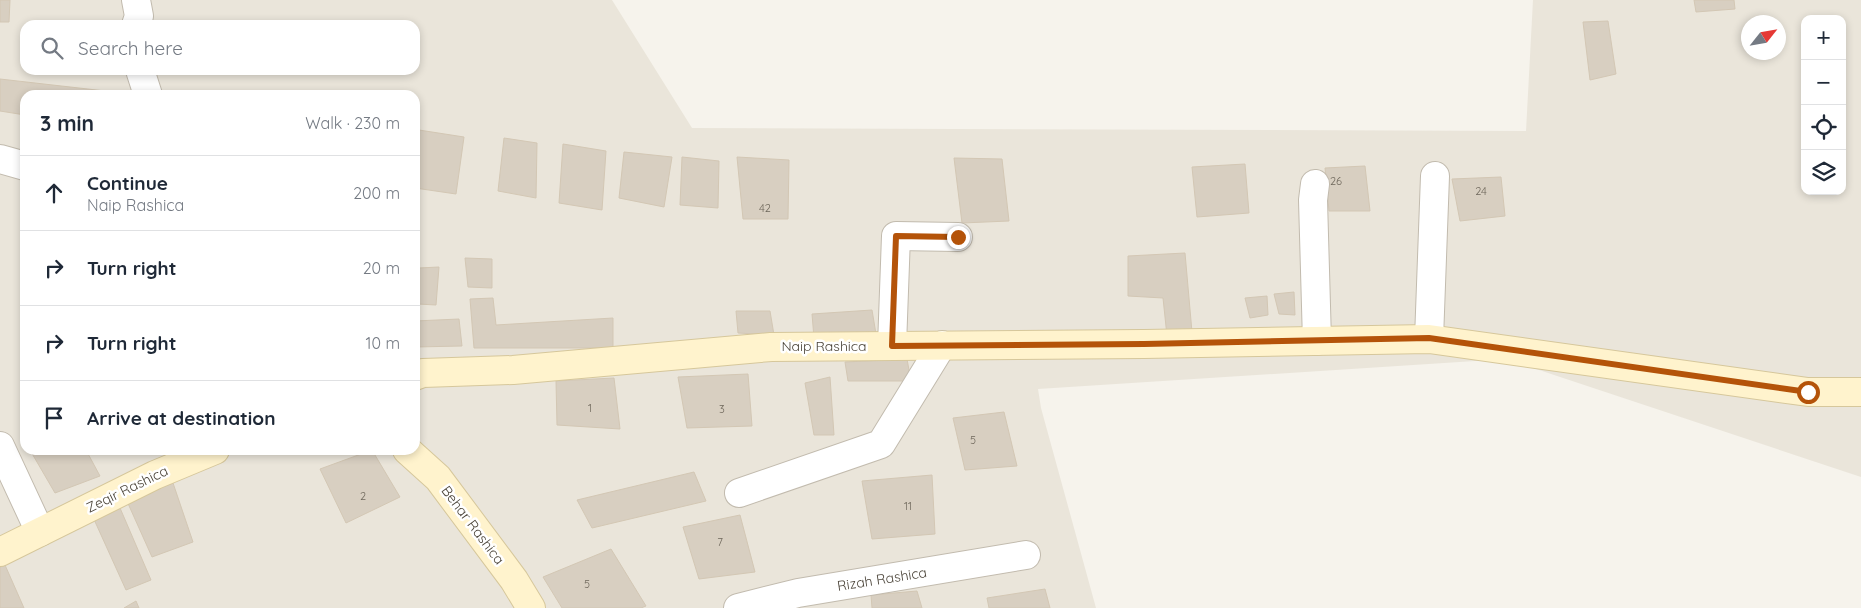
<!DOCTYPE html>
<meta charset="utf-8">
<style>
:root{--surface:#fff;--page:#f2f2f3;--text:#1f2937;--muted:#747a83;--line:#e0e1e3}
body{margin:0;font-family:Quicksand,sans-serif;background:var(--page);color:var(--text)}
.controls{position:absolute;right:15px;top:15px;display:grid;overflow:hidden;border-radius:10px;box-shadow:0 2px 8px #0003}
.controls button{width:45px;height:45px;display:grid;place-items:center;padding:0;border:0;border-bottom:1px solid var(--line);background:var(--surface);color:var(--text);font:25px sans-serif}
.compass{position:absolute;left:1741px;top:15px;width:45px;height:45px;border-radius:50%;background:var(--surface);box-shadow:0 2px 8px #0003;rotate:59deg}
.stop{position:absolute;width:15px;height:15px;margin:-11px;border:4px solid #b45309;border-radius:50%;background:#fff}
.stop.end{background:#b45309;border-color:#fff;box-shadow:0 1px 5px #0008}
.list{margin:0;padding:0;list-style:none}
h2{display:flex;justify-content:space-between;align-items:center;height:65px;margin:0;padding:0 20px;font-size:21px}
h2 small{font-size:16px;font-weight:400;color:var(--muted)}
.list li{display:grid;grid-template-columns:32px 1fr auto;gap:15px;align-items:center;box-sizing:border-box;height:75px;padding:0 20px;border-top:1px solid var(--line)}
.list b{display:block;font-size:19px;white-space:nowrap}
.list p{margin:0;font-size:16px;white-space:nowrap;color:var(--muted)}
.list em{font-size:16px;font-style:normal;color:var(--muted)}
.icon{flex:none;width:28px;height:28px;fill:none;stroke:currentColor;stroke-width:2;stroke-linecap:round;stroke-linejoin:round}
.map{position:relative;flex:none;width:1861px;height:608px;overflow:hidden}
.search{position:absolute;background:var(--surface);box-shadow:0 2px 8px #0003;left:20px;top:20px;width:400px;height:55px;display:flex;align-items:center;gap:12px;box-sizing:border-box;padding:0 18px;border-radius:15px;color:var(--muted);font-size:19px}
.panel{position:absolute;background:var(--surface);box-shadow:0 2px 8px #0003;left:20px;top:90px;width:400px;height:365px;border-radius:15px}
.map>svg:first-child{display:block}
.residential{fill:#eae5da;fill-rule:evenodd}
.building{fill:#d8cfc1;stroke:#d3c7b4}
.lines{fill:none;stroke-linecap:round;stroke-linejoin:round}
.street-casing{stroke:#c2bbae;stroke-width:30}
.secondary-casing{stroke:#d6c79b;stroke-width:30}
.street{stroke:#fff;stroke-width:28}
.secondary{stroke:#fff3cd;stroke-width:28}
.route{stroke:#b45309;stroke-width:6}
.labels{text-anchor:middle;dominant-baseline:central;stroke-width:5;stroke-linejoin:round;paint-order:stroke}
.number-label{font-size:11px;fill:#6e675b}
.street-label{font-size:14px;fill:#4b4439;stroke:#fff}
</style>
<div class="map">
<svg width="1861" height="608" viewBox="0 0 1861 608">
<rect width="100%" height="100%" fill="#f6f3ec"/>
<path class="residential" d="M0,0H612L692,128L1526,131L1533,0H1861V477L1506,359L1038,389L1041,408L1096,608H0ZM1805,19H1842V191H1805ZM1748,22H1778V52H1748ZM25,25H415V70H25ZM25,95H415V450H25Z"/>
<g class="building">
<polygon points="0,0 10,0 9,22 0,22"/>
<polygon points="1694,0 1734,0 1735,9 1696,12"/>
<polygon points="1608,21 1616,74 1590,80 1583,22"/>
<polygon points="0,79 114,92 114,95 25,95 25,115 0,111"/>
<polygon points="419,130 464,137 456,194 415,188 415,162"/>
<polygon points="504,138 537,143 536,198 498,191"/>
<polygon points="563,144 606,151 602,210 559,203"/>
<polygon points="624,152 672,157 664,207 619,198"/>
<polygon points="682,157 719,161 718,208 680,205"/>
<polygon points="737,157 789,160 788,219 743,219"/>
<polygon points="954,158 1002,159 1009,221 962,223"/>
<polygon points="1245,164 1249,213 1197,217 1192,167"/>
<polygon points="1365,166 1370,211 1329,211 1325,168"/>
<polygon points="1501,177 1505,216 1460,221 1452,179"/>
<polygon points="1185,253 1192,332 1167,336 1163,298 1128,296 1128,256"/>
<polygon points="465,258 492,259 492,288 468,287"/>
<polygon points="439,267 436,305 418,304 419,268"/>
<polygon points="1294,292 1295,315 1279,314 1274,294"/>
<polygon points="1267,296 1268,315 1250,318 1245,298"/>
<polygon points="493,298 496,325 613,318 613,348 474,348 470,299"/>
<polygon points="872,310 876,334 814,338 812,314"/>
<polygon points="736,311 770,311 774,335 738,333"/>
<polygon points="459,319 462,346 415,347 415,321"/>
<polygon points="907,359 911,381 848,381 845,362"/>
<polygon points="748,374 752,426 687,428 678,377"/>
<polygon points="830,377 834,435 814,435 805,383"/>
<polygon points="614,378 620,429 557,425 556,381"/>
<polygon points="1004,412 1017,466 965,470 953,418"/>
<polygon points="30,450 86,450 100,476 55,493"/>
<polygon points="372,450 400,497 346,523 320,469"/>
<polygon points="694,472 706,501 592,528 577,500"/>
<polygon points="932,475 935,534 872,539 862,481"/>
<polygon points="173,483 193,542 152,557 126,499"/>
<polygon points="117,501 151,580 126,590 92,515"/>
<polygon points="740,515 755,572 699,579 683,527"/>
<polygon points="611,549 646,606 641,608 562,608 543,577"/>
<polygon points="5,565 24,608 0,608 0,567"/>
<polygon points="1045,589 1050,608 989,608 987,598"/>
<polygon points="917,591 922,608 872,608 871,595"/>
<polygon points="136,601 139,608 124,608"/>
</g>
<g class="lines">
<defs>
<g id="street">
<polyline points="136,0 139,16 136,25"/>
<polyline points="140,70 148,95"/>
<polyline points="0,159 25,166"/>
<polyline points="1315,184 1313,200 1317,341"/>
<polyline points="1429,339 1435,176"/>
<polyline points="892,346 896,236 958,237"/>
<polyline points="0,446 40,532"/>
<polyline points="739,493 881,444 942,345"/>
<polyline points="738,608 798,593 1026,555"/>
</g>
<g id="secondary">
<polyline points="415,376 423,373 513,370 771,347 1144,344 1429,339 1808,392 1861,392"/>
<polyline points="407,450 438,478 514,580 531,608"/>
<polyline points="0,552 155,475 215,450"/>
</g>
</defs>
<use href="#street" class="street-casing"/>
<use href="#secondary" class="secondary-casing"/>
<use href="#street" class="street"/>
<use href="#secondary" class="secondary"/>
</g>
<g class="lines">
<polyline class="route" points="958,237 896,236 892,346 1144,344 1429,338 1808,392"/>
</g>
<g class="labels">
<g class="number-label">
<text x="1336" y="181">26</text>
<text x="1481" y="191">24</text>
<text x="765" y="208">42</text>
<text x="590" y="408">1</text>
<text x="722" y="409">3</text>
<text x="973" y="440">5</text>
<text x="363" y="496">2</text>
<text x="908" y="506">11</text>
<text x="720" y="542">7</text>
<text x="587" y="584">5</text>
</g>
<g class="street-label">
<text x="824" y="346">Naip Rashica</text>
<text transform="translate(127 489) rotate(-26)">Zeqir Rashica</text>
<text transform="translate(473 525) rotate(53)">Behar Rashica</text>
<text transform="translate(882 579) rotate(-9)">Rizah Rashica</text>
</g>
</g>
</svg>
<div class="controls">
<button>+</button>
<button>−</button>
<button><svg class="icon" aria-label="locate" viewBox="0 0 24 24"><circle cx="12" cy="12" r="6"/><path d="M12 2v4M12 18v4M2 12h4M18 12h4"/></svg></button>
<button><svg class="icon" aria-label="layers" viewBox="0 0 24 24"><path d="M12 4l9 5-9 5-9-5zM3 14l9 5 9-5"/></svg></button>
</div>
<svg class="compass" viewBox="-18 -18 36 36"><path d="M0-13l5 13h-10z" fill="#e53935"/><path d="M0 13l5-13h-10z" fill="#747a83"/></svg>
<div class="stop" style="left:1808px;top:392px"></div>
<div class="stop end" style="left:958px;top:237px"></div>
<div class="search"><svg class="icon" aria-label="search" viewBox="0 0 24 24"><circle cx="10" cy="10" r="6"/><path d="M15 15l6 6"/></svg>Search here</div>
<section class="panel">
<h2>3 min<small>Walk · 230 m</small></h2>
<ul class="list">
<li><svg class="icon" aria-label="ahead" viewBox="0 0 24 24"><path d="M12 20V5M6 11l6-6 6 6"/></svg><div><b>Continue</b><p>Naip Rashica</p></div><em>200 m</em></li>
<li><svg class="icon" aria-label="right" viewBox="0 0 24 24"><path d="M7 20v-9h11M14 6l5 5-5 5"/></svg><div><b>Turn right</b></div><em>20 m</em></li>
<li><svg class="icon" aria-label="right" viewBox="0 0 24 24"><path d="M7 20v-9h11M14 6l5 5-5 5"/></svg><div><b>Turn right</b></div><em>10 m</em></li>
<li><svg class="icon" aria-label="arrive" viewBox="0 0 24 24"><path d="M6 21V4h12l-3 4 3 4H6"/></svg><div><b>Arrive at destination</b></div></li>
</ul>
</section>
</div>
